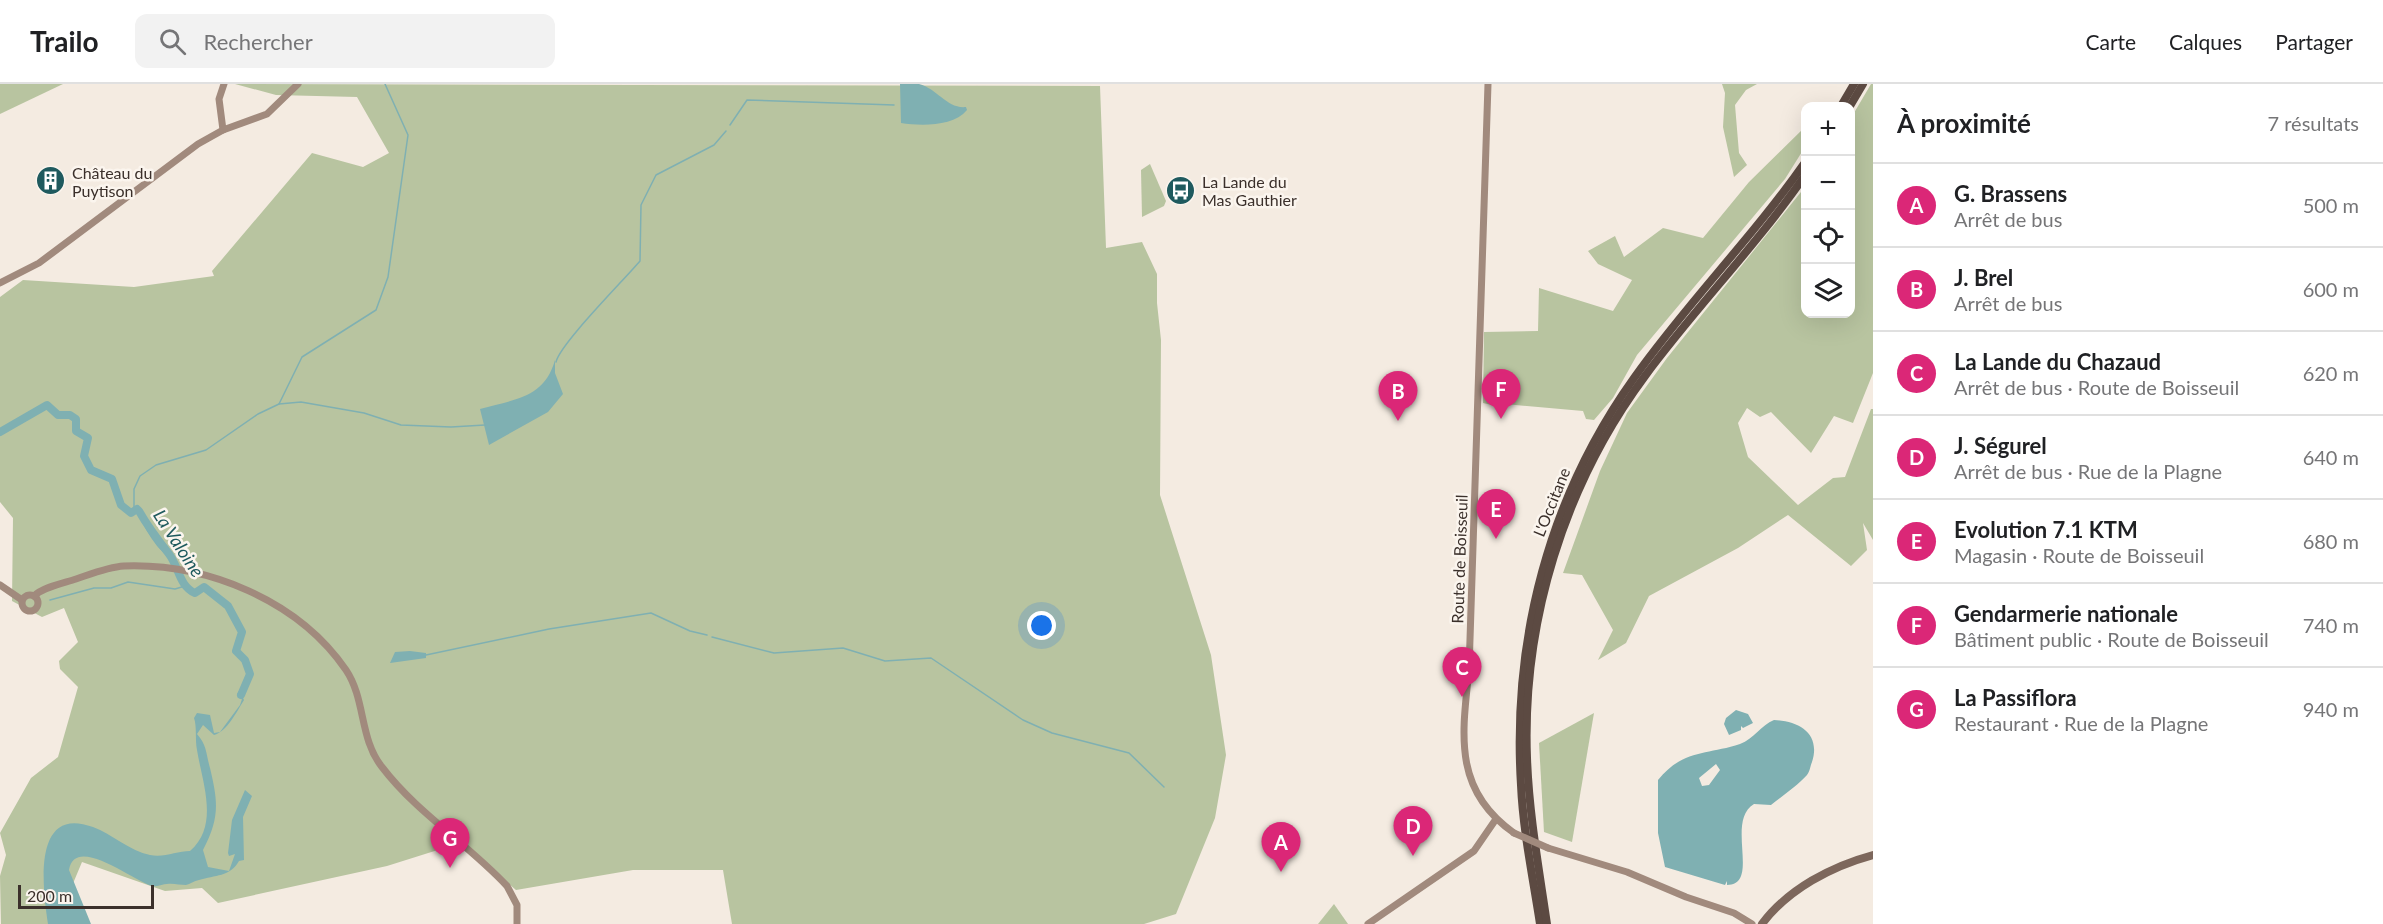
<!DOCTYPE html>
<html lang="fr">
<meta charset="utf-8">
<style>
:root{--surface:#fff;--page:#f2f2f2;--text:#202124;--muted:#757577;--line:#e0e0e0;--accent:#db2777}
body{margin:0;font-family:Lato,sans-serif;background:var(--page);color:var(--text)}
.controls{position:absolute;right:18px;top:18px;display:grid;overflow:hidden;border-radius:12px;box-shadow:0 6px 24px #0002}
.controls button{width:54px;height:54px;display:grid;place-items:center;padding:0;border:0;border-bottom:2px solid var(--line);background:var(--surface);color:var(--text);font:30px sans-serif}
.scale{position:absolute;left:18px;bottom:15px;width:136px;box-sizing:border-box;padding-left:6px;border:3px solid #3b302b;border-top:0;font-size:16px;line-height:21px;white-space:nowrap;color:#3b302b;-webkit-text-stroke:4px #fbf5ee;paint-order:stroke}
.you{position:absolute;left:1042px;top:542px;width:21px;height:21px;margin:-15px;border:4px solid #fff;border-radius:50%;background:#1a73e8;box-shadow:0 0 0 9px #1a73e833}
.badge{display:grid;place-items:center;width:39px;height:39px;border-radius:50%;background:var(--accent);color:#fff;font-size:20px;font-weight:700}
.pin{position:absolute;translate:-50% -50px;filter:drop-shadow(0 2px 3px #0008)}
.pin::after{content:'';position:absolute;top:32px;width:21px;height:18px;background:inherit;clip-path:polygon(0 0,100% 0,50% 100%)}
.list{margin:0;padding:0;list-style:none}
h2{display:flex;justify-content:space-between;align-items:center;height:78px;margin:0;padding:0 24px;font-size:26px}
h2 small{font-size:20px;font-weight:400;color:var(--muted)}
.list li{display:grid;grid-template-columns:39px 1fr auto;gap:18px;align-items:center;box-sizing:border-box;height:84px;padding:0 24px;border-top:2px solid var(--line)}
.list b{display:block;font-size:22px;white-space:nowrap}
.list p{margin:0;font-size:20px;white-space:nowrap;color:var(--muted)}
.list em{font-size:20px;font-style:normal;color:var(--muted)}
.icon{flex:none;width:33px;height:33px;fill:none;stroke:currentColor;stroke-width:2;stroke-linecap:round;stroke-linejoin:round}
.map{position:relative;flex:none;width:1873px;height:840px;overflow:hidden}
header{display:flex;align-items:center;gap:36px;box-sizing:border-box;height:84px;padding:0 30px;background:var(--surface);border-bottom:2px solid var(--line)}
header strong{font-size:28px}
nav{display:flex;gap:33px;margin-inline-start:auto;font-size:21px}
.search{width:420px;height:54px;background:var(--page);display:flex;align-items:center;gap:15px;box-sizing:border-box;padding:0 21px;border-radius:12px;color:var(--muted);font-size:22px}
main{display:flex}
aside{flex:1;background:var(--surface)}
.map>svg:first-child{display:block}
.green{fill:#b8c4a0}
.water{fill:#7fb0b2;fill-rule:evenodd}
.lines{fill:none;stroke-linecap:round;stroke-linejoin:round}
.stream{stroke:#7fb0b2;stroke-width:1.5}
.river{stroke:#7fb0b2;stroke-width:8}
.secondary{stroke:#a18a7d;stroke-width:7}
.primary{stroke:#7d675c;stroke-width:8}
.highway{stroke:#5c4a42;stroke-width:8}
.secondary-bridge{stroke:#a18a7d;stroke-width:7}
.labels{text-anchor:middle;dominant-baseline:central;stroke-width:5;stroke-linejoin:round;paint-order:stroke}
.poi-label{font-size:16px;fill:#3b302b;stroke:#fbf5ee;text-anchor:start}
.street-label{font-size:16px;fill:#3b302b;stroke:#fbf5ee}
.water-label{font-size:18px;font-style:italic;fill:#1f5a5e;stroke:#fbf5ee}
</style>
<header>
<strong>Trailo</strong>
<div class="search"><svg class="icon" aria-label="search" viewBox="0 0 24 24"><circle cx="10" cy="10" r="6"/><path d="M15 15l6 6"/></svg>Rechercher</div>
<nav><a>Carte</a><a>Calques</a><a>Partager</a></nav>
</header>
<main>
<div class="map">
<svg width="1873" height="840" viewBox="0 0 1873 840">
<rect width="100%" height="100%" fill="#f4ebe1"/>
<g class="green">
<polygon points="0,0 63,0 0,30"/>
<polygon points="235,0 1100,2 1106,164 1142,158 1157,190 1157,219 1161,256 1160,411 1211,571 1226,671 1215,734 1176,830 1144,840 732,840 723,786 633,786 516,806 460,759 387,782 218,819 202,804 165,807 82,778 56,840 1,840 0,792 6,771 0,749 31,694 58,673 78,603 60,585 59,577 78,558 64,524 42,533 12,517 13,434 0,418 0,213 23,196 134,203 214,192 212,187 312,69 363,83 389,69 357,13 276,11"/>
<polygon points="1722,0 1757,0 1746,6 1735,21 1739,69 1747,81 1734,93 1723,43 1725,9"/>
<polygon points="1871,0 1873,0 1873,289 1853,339 1834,332 1811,369 1771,328 1760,333 1747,324 1738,339 1748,373 1798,421 1833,394 1845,393 1871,325 1873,325 1873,456 1863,439 1867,466 1851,482 1788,431 1738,464 1649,512 1626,559 1598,576 1613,546 1582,491 1563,489 1600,387 1627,329 1667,274 1805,103 1806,230 1850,230 1851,34"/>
<polygon points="1805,43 1805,63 1785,95 1637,271 1613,314 1594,336 1586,335 1583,327 1505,320 1496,322 1483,319 1484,248 1538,247 1539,204 1613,227 1632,196 1598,180 1588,167 1615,152 1624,173 1663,144 1703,154 1749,98"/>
<polygon points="1150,80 1166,117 1164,122 1142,133 1141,86"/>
<polygon points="1594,629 1572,758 1544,748 1539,659"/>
<polygon points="1334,820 1348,840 1318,840"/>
</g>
<g class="water">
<path d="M900,0C906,0 914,0 919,0C938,5 947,25 966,23L967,26C953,43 920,42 901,39Z"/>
<path d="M555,276V289L563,310L548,328L489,361L480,325C514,315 544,315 555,276Z"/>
<path d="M47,321L58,331H70L76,335V347L88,354C81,405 100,377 113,396C121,408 116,421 131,429L137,425L139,427C150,446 162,463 176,480H172C168,471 163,469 157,462C149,452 143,441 138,429L130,431L120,424L110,395C105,392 102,392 96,391C79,385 86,368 86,356L73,347L76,337L74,334H60L46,324L0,352V348Z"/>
<path d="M178,493L192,508L204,503C222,512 235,530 242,548L236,567L245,576L250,590L240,609L244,616C237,627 227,648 214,651L203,641L197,650C207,661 206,670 210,684C218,718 220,733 203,766L208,783L229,787L235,770L229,772L228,769L232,736L245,706L252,712L243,733L244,776L239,777C230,793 215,791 199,796C194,797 190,800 186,801C180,801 173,799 167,800C163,800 158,803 153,802C136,799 75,749 69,786L91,840H48C43,806 31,720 93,743C112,750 130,767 150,771C164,774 177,767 190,767C220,741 202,698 197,666C195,656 197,642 194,634L197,629L210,631L214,649L220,648L240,621L242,615L237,610C243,601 254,588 245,578C241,574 237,572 234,567L240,548L228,525L205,505L195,512L189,510Z"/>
<polygon points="410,567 426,569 426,574 390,579 395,568"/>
<polygon points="1736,626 1748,630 1753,639 1743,644 1741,642 1741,646 1729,651 1724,640 1726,634"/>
<path d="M1774,636C1800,637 1821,650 1812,678C1810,683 1810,687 1807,691C1797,702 1782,712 1771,721L1754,720C1725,737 1761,801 1727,801V797L1725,801L1665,783L1658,749V696C1683,665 1707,671 1740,660C1754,655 1761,641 1774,636ZM1716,680L1720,686L1709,701L1702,702L1699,694Z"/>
</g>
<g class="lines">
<g class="stream">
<polyline points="730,41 747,16 894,21"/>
<path d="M556,278C560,260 624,196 640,177L641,121L656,91L714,61L726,47"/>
<polyline points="279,320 301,318 364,329 401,341 451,343 485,341"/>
<polyline points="134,427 134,405 140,392 156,381 206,366 258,330 279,320 302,273 376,226 388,193 408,51 385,0"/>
<polyline points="50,516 94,504 111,504 128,498 175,505 185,502"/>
<polyline points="712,553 774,569 843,564 885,577 931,574 1023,636 1052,649 1129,669 1164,703"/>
<polyline points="426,571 549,545 651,529 690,547 707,551"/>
</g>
<path class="river" d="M0,348L47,321L58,331H70L76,335V347L88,354L84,372L91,386L112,395L121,421L131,429L137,425L139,427C148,443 158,456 169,470C179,483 179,502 195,509L204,503L228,522L242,548L236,567L245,576L250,590L241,611"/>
<g class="secondary">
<path d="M1488,0L1469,586C1462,651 1453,706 1514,749"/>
<polyline points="223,46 219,15 224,0"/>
<polyline points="0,199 39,179 198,60 223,46 267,30 298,0"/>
<polyline points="0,501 22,516"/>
<circle cx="30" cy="519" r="8"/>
<path d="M34,512C43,503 64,499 76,495C91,490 108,483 124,482C207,479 298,516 346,586C366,616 359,654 382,683C417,729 468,760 507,802L517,821V840"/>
<polyline points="1548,764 1627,788 1686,813 1734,829 1752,840"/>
<polyline points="1368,840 1474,767 1496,735"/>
</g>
<path class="primary" d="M1762,840C1788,805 1832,782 1873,771"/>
<g class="highway">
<polyline points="1841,22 1854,0"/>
<polyline points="1850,22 1863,0"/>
<path d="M1540,840C1533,794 1523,747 1521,701C1512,555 1549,413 1634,294C1687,219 1753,153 1806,77"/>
<path d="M1547,840C1539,785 1529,730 1527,674C1522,538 1564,401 1645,292C1696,223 1757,161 1806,90"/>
</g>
<polyline class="secondary-bridge" points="1514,749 1548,764"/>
</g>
<defs>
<symbol id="building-disc" viewBox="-11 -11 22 22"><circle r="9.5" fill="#1f5a5e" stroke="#fbf5ee"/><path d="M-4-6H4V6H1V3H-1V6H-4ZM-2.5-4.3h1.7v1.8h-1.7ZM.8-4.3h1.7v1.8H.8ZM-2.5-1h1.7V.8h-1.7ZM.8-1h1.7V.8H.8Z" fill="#fff"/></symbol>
<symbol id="bus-disc" viewBox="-11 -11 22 22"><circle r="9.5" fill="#1f5a5e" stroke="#fbf5ee"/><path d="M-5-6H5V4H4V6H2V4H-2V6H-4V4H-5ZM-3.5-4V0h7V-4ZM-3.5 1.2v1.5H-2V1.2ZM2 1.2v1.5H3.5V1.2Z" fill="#fff"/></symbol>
</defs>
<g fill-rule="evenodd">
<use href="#building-disc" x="34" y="80" width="33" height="33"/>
<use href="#bus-disc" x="1164" y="90" width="33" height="33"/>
</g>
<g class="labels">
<g class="poi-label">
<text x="72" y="88">Château du<tspan x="72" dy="18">Puytison</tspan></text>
<text x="1202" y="97">La Lande du<tspan x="1202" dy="18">Mas Gauthier</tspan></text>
</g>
<g class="street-label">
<text transform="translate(1551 418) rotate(-68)">L'Occitane</text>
<text transform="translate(1459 475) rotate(-88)">Route de Boisseuil</text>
</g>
<g class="water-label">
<text transform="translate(179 459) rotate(57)">La Valoine</text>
</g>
</g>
</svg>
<div class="controls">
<button>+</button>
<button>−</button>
<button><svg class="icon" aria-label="locate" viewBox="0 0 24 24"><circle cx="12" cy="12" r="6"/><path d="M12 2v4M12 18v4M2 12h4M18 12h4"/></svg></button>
<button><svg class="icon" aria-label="layers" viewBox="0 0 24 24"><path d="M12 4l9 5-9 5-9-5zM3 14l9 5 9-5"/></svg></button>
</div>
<div class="scale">200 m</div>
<div class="you"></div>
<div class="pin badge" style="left:1281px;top:788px">A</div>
<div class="pin badge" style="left:1398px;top:337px">B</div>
<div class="pin badge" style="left:1462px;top:613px">C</div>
<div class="pin badge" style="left:1413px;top:772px">D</div>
<div class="pin badge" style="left:1496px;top:455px">E</div>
<div class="pin badge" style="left:1501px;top:335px">F</div>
<div class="pin badge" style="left:450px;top:784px">G</div>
</div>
<aside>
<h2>À proximité<small>7 résultats</small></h2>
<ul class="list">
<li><span class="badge">A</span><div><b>G. Brassens</b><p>Arrêt de bus</p></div><em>500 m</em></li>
<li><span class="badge">B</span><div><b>J. Brel</b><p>Arrêt de bus</p></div><em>600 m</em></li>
<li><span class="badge">C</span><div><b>La Lande du Chazaud</b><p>Arrêt de bus · Route de Boisseuil</p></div><em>620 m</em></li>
<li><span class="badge">D</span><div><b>J. Ségurel</b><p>Arrêt de bus · Rue de la Plagne</p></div><em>640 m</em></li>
<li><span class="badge">E</span><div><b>Evolution 7.1 KTM</b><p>Magasin · Route de Boisseuil</p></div><em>680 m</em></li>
<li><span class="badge">F</span><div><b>Gendarmerie nationale</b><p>Bâtiment public · Route de Boisseuil</p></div><em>740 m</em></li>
<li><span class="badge">G</span><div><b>La Passiflora</b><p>Restaurant · Rue de la Plagne</p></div><em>940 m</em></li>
</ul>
</aside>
</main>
